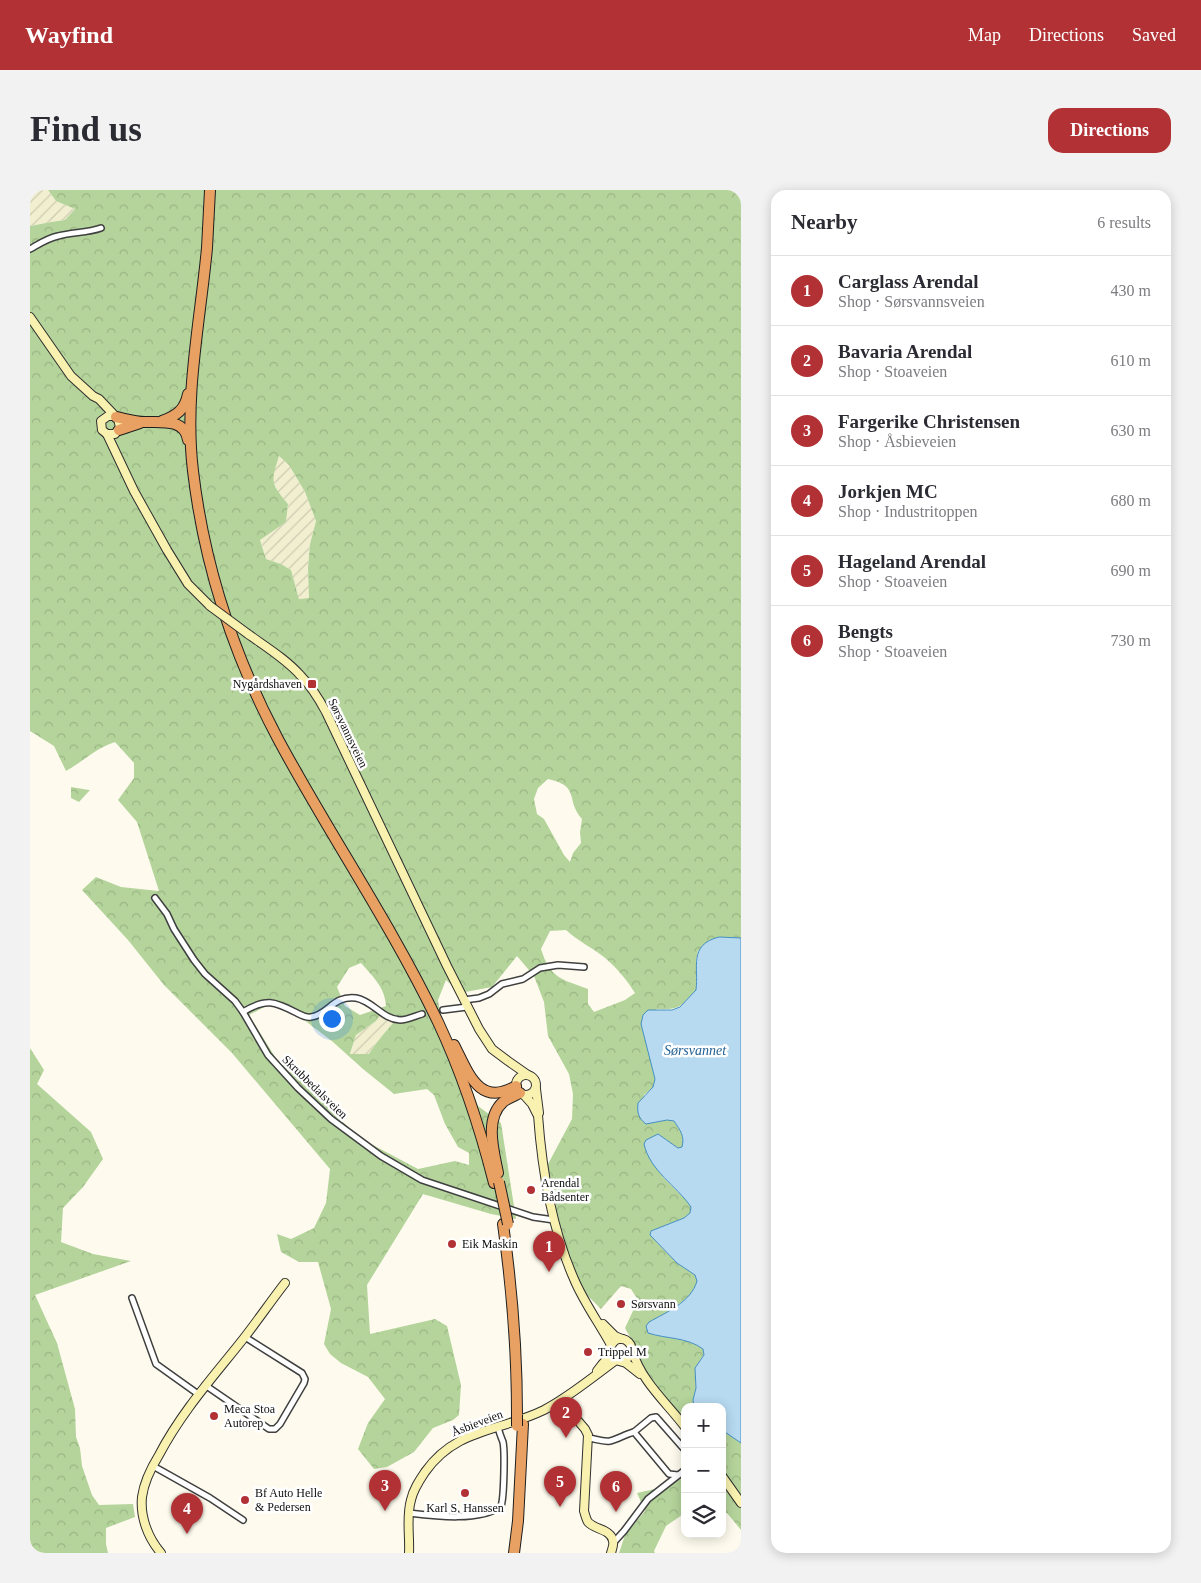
<!DOCTYPE html>
<meta charset="utf-8">
<style>
:root{--surface:#fff;--page:#f2f2f3;--text:#2b2b33;--muted:#7c7c81;--line:#e1e1e2;--accent:#b13135}
body{margin:0;font-family:"Times New Roman",serif;background:var(--page);color:var(--text)}
.controls{position:absolute;right:15px;bottom:15px;display:grid;overflow:hidden;border-radius:10px;box-shadow:0 2px 12px #0003}
.controls button{width:45px;height:45px;display:grid;place-items:center;padding:0;border:0;border-bottom:1px solid var(--line);background:var(--surface);color:var(--text);font:25px sans-serif}
.you{position:absolute;left:301px;top:828px;width:18px;height:18px;margin:-12px;border:4px solid #fff;border-radius:50%;background:#1a73e8;box-shadow:0 0 0 8px #1a73e833}
.badge{display:grid;place-items:center;width:32px;height:32px;border-radius:50%;background:var(--accent);color:#fff;font-size:16px;font-weight:700}
.pin{position:absolute;translate:-50% -41px;filter:drop-shadow(0 1px 2px #0008)}
.pin::after{content:'';position:absolute;top:26px;width:18px;height:15px;background:inherit;clip-path:polygon(0 0,100% 0,50% 100%)}
.list{margin:0;padding:0;list-style:none}
h2{display:flex;justify-content:space-between;align-items:center;height:65px;margin:0;padding:0 20px;font-size:21px}
h2 small{font-size:16px;font-weight:400;color:var(--muted)}
.list li{display:grid;grid-template-columns:32px 1fr auto;gap:15px;align-items:center;box-sizing:border-box;height:70px;padding:0 20px;border-top:1px solid var(--line)}
.list b{display:block;font-size:19px;white-space:nowrap}
.list p{margin:0;font-size:16px;white-space:nowrap;color:var(--muted)}
.list em{font-size:16px;font-style:normal;color:var(--muted)}
.icon{flex:none;width:28px;height:28px;fill:none;stroke:currentColor;stroke-width:2;stroke-linecap:round;stroke-linejoin:round}
.map{position:relative;flex:none;width:711px;height:1363px;overflow:hidden;border-radius:15px}
header{display:flex;align-items:center;gap:30px;box-sizing:border-box;height:70px;padding:0 25px;background:var(--accent);color:#fff}
header strong{font-size:24px}
nav{display:flex;gap:28px;margin-inline-start:auto;font-size:18px}
.intro{display:flex;align-items:center;justify-content:space-between;box-sizing:border-box;height:120px;padding:0 30px}
h1{margin:0;font-size:35px}
.button{padding:12px 22px;border-radius:15px;background:var(--accent);color:#fff;font-size:18px;font-weight:700}
main{display:flex;gap:30px;padding:0 30px}
aside{flex:1;background:var(--surface);border-radius:15px;box-shadow:0 2px 12px #0003}
.map>svg:first-child{display:block}
.farmland{fill:url(#farmland-furrows)}
.forest{fill:url(#forest-crowns);fill-rule:evenodd}
.water{fill:#b7daf1;stroke:#448ec2}
.lines{fill:none;stroke-linecap:round;stroke-linejoin:round}
.street-casing{stroke:#404040;stroke-width:8}
.secondary-casing{stroke:#2f2f2f;stroke-width:10}
.highway-casing{stroke:#1e1e1e;stroke-width:12}
.street{stroke:#fff;stroke-width:5}
.secondary{stroke:#f8f1af;stroke-width:8}
.highway{stroke:#e8a162;stroke-width:10}
.secondary-bridge-casing{stroke:#2f2f2f;stroke-width:10;stroke-linecap:butt}
.highway-bridge-casing{stroke:#1e1e1e;stroke-width:12;stroke-linecap:butt}
.secondary-bridge{stroke:#f8f1af;stroke-width:8}
.highway-bridge{stroke:#e8a162;stroke-width:10}
.poi-dot{fill:#b13135;stroke:#fff;stroke-width:2}
.labels{text-anchor:middle;dominant-baseline:central;stroke-width:5;stroke-linejoin:round;paint-order:stroke}
.poi-label{font-size:12px;fill:#0d0d0d;stroke:#fff;text-anchor:start}
.street-label{font-size:12px;fill:#0d0d0d;stroke:#fff}
.water-label{font-size:14px;font-style:italic;fill:#216094;stroke:#fff}
</style>
<header>
<strong>Wayfind</strong>
<nav><a>Map</a><a>Directions</a><a>Saved</a></nav>
</header>
<div class="intro"><h1>Find us</h1><a class="button">Directions</a></div>
<main>
<div class="map">
<svg width="711" height="1363" viewBox="0 0 711 1363">
<defs>
<pattern id="farmland-furrows" width="10" height="10" patternUnits="userSpaceOnUse" patternTransform="scale(1.25)"><rect width="10" height="10" fill="#f1efd0"/><path d="M-1 1l2-2M0 10L10 0M9 11l2-2" fill="none" stroke="#cdccb1"/></pattern>
<pattern id="forest-crowns" width="20" height="18" patternUnits="userSpaceOnUse" patternTransform="scale(1.25)"><rect width="20" height="18" fill="#b4d49b"/><path d="M2 6a3 3 0 1 1 6 0M12 15a3 3 0 1 1 6 0" fill="none" stroke="#9ab584"/></pattern>
</defs>
<rect width="100%" height="100%" fill="#fefbee"/>
<g class="farmland">
<polygon points="2,0 18,0 26,11 45,19 35,30 21,32 0,36 0,7"/>
<polygon points="248,265 259,275 275,302 286,331 280,354 278,377 280,408 269,409 261,380 251,374 236,369 230,349 256,332 258,314 248,303 242,287"/>
<polygon points="352,822 363,833 351,848 348,850 339,864 320,865 326,845 346,831"/>
</g>
<g class="forest">
<path d="M18,0H711V748L689,747L668,761L666,771V800C651,816 651,820 627,819L611,834L625,889L623,897L614,905L616,934L637,930L644,931C650,940 655,946 652,957L648,958L628,944L616,962L633,987L655,1009L661,1017L660,1023L654,1028L621,1041L620,1045L647,1073L665,1085L668,1091C662,1109 652,1111 638,1121C632,1126 628,1138 624,1145C641,1148 659,1149 673,1159L674,1164L665,1178L666,1198L663,1210L664,1217H655V1234L613,1182L603,1152L595,1138L608,1110L601,1099L591,1096L571,1119L551,1099L525,1042L526,1006L517,976L542,929L543,904L539,884L518,846L514,812L504,786L487,766L462,797L430,803L416,790L408,810L412,834L427,860L448,916L471,933L486,1029L461,1024L393,1004L337,1095L340,1144L405,1129L417,1136L431,1195L429,1225L423,1230L403,1238L384,1262L357,1277L344,1279L328,1259L338,1233L355,1209L338,1187L311,1173L300,1164L294,1154L301,1119L288,1072H269L251,1062L247,1044L261,1049L284,1038L296,1013L300,979L202,863L134,795L98,750L52,700L66,687L91,697L129,701L107,632L88,610L104,588V573L85,552C66,558 54,571 36,581L24,556L0,541V36L21,32L35,30L45,19L26,11ZM249,266L259,275L275,302L286,331L280,354L278,377L279,408L269,409L261,380L251,374L236,369L230,350L256,332L258,314C240,293 241,291 249,266ZM518,589C551,596 535,610 552,629L550,642L551,653L543,663L540,672L534,665L514,629L507,624L504,609L508,598ZM536,740C548,751 561,757 574,767C586,777 597,790 605,803L595,810L564,822L558,814V799C531,789 520,788 511,759L520,741ZM331,773C343,787 355,797 356,816L330,825L315,816L307,797L319,778ZM240,814L265,823L303,852L333,879L364,904L397,899L404,905L415,934L428,957L439,963V975L425,971L388,979L341,954L320,939L276,895L247,870L219,825ZM352,822L363,833C354,844 346,852 339,864H320L326,845L346,831Z"/>
<polygon points="41,597 59,600 60,600 49,612 41,608"/>
<polygon points="0,858 14,880 7,894 61,942 73,969 53,997 33,1018 31,1052 63,1064 101,1071 5,1105 27,1153 45,1219 46,1247 50,1258 52,1276 62,1305 69,1315 103,1314 105,1327 76,1338 76,1354 78,1363 0,1363"/>
<polygon points="692,1240 711,1253 711,1340 697,1323 692,1323"/>
<polygon points="655,1287 655,1323 636,1336 624,1361 625,1363 589,1363 595,1345 615,1321 607,1303 625,1299"/>
</g>
<path class="water" d="M689,747L711,748V1253L692,1240V1217L664,1216L663,1210L666,1198L665,1178L674,1165L673,1159C657,1147 636,1149 618,1143L616,1136L619,1132C637,1122 661,1112 667,1091L665,1085L647,1073L620,1045L621,1041L654,1028L660,1023L661,1017C646,995 620,981 614,954L616,950L628,944L648,958L652,957C655,946 650,940 644,931L637,930L616,934C608,928 607,922 608,913L623,897L625,889L611,834L613,825L618,820H642L650,817L666,800C669,777 658,755 689,747Z"/>
<g class="lines">
<defs>
<g id="street">
<path d="M0,59C9,54 18,48 28,46C43,42 57,43 71,38"/>
<polyline points="125,708 137,724 144,739 164,770 175,784 205,811 213,822 238,865 268,898 301,929 351,966 392,990 503,1027 524,1030"/>
<polyline points="434,810 449,808 459,804 472,794 493,789 510,778 528,775 554,777"/>
<polyline points="413,820 437,817"/>
<path d="M213,822C236,808 244,811 267,823C271,825 275,828 281,827C298,825 303,805 326,808C343,811 352,829 370,830C377,830 385,826 392,824"/>
<polyline points="102,1108 126,1174 168,1204"/>
<polyline points="175,1195 239,1239 245,1239 250,1234 274,1193 275,1189 272,1183 215,1147"/>
<path d="M559,1248C566,1249 573,1252 580,1251C588,1249 596,1244 604,1242"/>
<polyline points="123,1276 180,1308 213,1330"/>
<polyline points="648,1285 639,1284 604,1242 621,1228 626,1227 655,1260"/>
<path d="M379,1323C404,1326 450,1332 471,1316C474,1309 475,1261 473,1252C471,1247 469,1242 468,1237"/>
<polyline points="584,1352 594,1341 618,1309 655,1280"/>
</g>
<g id="secondary">
<polyline points="0,127 41,186 63,206 69,209 88,229 90,237 85,244 77,244 72,240 71,231 78,226 84,226"/>
<polyline points="77,244 104,301 137,360 158,394 180,416"/>
<path d="M218,444C236,457 256,469 271,486C282,497 289,509 296,522L417,776L449,839L462,859L478,871L498,885"/>
<circle cx="496" cy="895" r="10"/>
<path d="M506,899L509,923L508,925C512,981 521,1037 544,1089C553,1111 569,1133 581,1155"/>
<polyline points="494,905 502,914 507,924"/>
<polyline points="573,1134 585,1146 592,1149"/>
<path d="M602,1160C611,1191 636,1212 655,1237"/>
<polyline points="589,1171 596,1173 610,1184"/>
<path d="M567,1181C570,1177 572,1174 575,1171C578,1165 579,1154 586,1150C595,1145 606,1156 600,1165C596,1172 589,1171 583,1168L580,1158"/>
<path d="M531,1211L555,1239L558,1245L554,1321C555,1324 556,1329 558,1332C565,1340 581,1339 583,1351C584,1354 582,1360 581,1363"/>
<polyline points="692,1286 711,1313"/>
<path d="M131,1363C118,1348 110,1327 112,1307C114,1292 121,1278 129,1265C152,1221 184,1186 214,1148C228,1130 241,1111 255,1093"/>
<path d="M379,1363C380,1346 376,1327 381,1310C383,1300 389,1291 395,1282C426,1238 469,1242 514,1220C531,1211 546,1200 562,1188C570,1182 578,1176 586,1170"/>
</g>
<g id="highway">
<path d="M180,0C179,19 178,39 177,58C170,133 154,206 163,281C174,374 204,466 248,549C299,644 361,734 408,832C432,883 450,938 464,993"/>
<path d="M86,227C96,229 105,232 115,232C132,232 155,229 158,250"/>
<path d="M132,231C146,226 155,220 158,204"/>
<polyline points="89,240 110,233"/>
<path d="M424,855C438,882 449,918 486,896"/>
<path d="M468,983C464,962 454,929 473,912C478,908 484,906 490,903"/>
<path d="M473,1034C482,1098 487,1161 487,1225"/>
<polyline points="484,1363 488,1331 493,1234"/>
</g>
</defs>
<use href="#street" class="street-casing"/>
<use href="#secondary" class="secondary-casing"/>
<use href="#highway" class="highway-casing"/>
<use href="#street" class="street"/>
<use href="#secondary" class="secondary"/>
<use href="#highway" class="highway"/>
<defs>
<polyline id="secondary-bridge" points="180,416 218,444"/>
<g id="highway-bridge">
<polyline points="469,992 478,1034"/>
<polyline points="487,1225 487,1236"/>
</g>
</defs>
<use href="#secondary-bridge" class="secondary-bridge-casing"/>
<use href="#highway-bridge" class="highway-bridge-casing"/>
<use href="#secondary-bridge" class="secondary-bridge"/>
<use href="#highway-bridge" class="highway-bridge"/>
</g>
<g class="poi-dot">
<rect x="277" y="489" width="10" height="10" rx="2.5"/>
<circle cx="501" cy="1000" r="5"/>
<circle cx="422" cy="1054" r="5"/>
<circle cx="591" cy="1114" r="5"/>
<circle cx="558" cy="1162" r="5"/>
<circle cx="184" cy="1226" r="5"/>
<circle cx="435" cy="1303" r="5"/>
<circle cx="215" cy="1310" r="5"/>
</g>
<g class="labels">
<g class="poi-label">
<text x="272" y="494" text-anchor="end">Nygårdshaven</text>
<text x="511" y="993">Arendal<tspan x="511" dy="14">Bådsenter</tspan></text>
<text x="432" y="1054">Eik Maskin</text>
<text x="601" y="1114">Sørsvann</text>
<text x="568" y="1162">Trippel M</text>
<text x="194" y="1219">Meca Stoa<tspan x="194" dy="14">Autorep</tspan></text>
<text x="225" y="1303">Bf Auto Helle<tspan x="225" dy="14">&amp; Pedersen</tspan></text>
<text x="435" y="1318" text-anchor="middle">Karl S. Hanssen</text>
</g>
<g class="street-label">
<text transform="translate(318 543) rotate(64)">Sørsvannsveien</text>
<text transform="translate(285 897) rotate(44)">Skrubbedalsveien</text>
<text transform="translate(447 1233) rotate(-21)">Åsbieveien</text>
</g>
<g class="water-label">
<text x="665" y="860">Sørsvannet</text>
</g>
</g>
</svg>
<div class="controls">
<button>+</button>
<button>−</button>
<button><svg class="icon" aria-label="layers" viewBox="0 0 24 24"><path d="M12 4l9 5-9 5-9-5zM3 14l9 5 9-5"/></svg></button>
</div>
<div class="you"></div>
<div class="pin badge" style="left:519px;top:1082px">1</div>
<div class="pin badge" style="left:536px;top:1248px">2</div>
<div class="pin badge" style="left:355px;top:1321px">3</div>
<div class="pin badge" style="left:157px;top:1344px">4</div>
<div class="pin badge" style="left:530px;top:1317px">5</div>
<div class="pin badge" style="left:586px;top:1322px">6</div>
</div>
<aside>
<h2>Nearby<small>6 results</small></h2>
<ul class="list">
<li><span class="badge">1</span><div><b>Carglass Arendal</b><p>Shop · Sørsvannsveien</p></div><em>430 m</em></li>
<li><span class="badge">2</span><div><b>Bavaria Arendal</b><p>Shop · Stoaveien</p></div><em>610 m</em></li>
<li><span class="badge">3</span><div><b>Fargerike Christensen</b><p>Shop · Åsbieveien</p></div><em>630 m</em></li>
<li><span class="badge">4</span><div><b>Jorkjen MC</b><p>Shop · Industritoppen</p></div><em>680 m</em></li>
<li><span class="badge">5</span><div><b>Hageland Arendal</b><p>Shop · Stoaveien</p></div><em>690 m</em></li>
<li><span class="badge">6</span><div><b>Bengts</b><p>Shop · Stoaveien</p></div><em>730 m</em></li>
</ul>
</aside>
</main>
